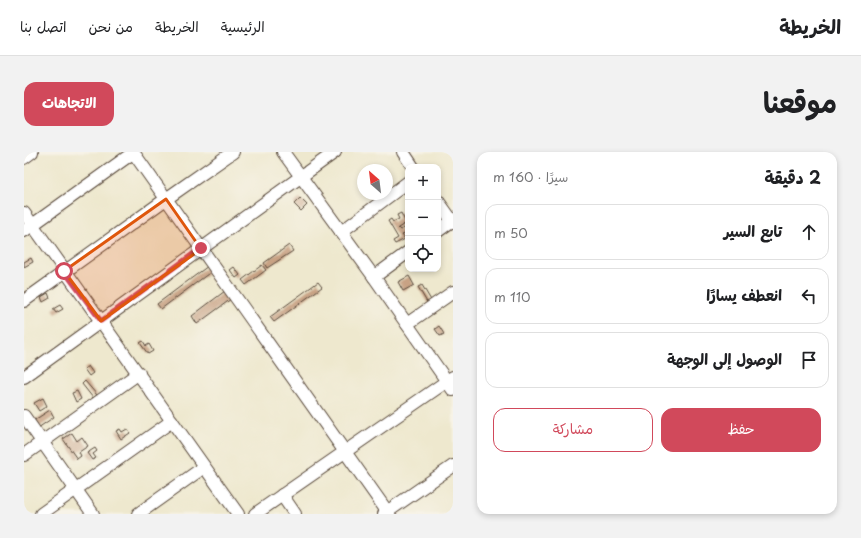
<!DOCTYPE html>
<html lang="ar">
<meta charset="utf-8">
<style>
:root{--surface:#fff;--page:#f2f2f2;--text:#202124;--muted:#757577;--line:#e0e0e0;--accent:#d1495b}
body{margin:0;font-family:"Playpen Sans","Playpen Sans Arabic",sans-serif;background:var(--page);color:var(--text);direction:rtl}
.controls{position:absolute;right:12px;top:12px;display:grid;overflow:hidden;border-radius:8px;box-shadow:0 2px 6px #0003}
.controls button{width:36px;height:36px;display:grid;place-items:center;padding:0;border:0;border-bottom:1px solid var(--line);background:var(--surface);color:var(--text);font:20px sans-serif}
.compass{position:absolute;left:333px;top:12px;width:36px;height:36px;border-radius:50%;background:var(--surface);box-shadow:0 2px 6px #0003;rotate:332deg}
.stop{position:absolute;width:12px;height:12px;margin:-9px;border:3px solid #d1495b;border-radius:50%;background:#fff}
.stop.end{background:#d1495b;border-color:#fff;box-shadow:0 1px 4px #0008}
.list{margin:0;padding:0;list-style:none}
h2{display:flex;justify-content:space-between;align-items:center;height:52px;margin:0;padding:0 16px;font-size:17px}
h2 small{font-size:13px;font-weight:400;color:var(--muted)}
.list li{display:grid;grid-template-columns:26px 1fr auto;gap:12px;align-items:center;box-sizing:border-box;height:56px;margin:0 8px 8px;padding:0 8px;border:1px solid var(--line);border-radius:12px}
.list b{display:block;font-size:15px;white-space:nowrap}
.list em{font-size:13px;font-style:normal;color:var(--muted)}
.actions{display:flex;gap:8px;padding:12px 16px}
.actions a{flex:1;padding:9px 0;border:1px solid var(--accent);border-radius:12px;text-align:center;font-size:14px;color:var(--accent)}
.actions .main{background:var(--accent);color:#fff}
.icon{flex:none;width:22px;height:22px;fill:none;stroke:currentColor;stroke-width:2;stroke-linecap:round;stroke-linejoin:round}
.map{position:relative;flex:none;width:429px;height:362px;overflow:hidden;direction:ltr;border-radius:12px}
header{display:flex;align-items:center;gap:24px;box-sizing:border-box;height:56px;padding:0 20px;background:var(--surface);border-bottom:1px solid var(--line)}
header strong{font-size:19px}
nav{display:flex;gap:22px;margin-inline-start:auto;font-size:14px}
.intro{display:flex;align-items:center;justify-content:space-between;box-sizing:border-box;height:96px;padding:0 24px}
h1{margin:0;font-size:28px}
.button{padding:10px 18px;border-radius:12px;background:var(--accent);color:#fff;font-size:14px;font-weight:700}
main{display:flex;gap:24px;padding:0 24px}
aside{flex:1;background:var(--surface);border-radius:12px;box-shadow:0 2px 6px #0003}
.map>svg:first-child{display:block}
.building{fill:#c8a284}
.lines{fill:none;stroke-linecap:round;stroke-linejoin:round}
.minor-casing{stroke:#564638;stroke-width:14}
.minor{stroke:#fff;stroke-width:12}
.route{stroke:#d1495b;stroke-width:5}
.marked{fill:#df570d;fill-opacity:0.2;stroke:#df570d;stroke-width:3;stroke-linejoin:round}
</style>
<header>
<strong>الخريطة</strong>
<nav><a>الرئيسية</a><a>الخريطة</a><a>من نحن</a><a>اتصل بنا</a></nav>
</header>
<div class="intro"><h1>موقعنا</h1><a class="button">الاتجاهات</a></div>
<main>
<aside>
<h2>2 دقيقة<small>سيرًا · 160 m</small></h2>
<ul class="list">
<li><svg class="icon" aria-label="ahead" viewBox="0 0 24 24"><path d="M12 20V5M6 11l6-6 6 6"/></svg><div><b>تابع السير</b></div><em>50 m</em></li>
<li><svg class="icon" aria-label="left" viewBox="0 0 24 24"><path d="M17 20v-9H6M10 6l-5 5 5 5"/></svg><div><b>انعطف يسارًا</b></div><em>110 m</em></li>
<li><svg class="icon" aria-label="arrive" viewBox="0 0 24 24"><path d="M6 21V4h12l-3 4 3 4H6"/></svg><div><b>الوصول إلى الوجهة</b></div></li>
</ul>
<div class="actions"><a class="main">حفظ</a><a>مشاركة</a></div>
</aside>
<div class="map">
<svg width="429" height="362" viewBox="0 0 429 362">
<rect width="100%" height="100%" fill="#f7f3e8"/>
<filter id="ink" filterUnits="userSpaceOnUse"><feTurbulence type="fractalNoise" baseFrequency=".025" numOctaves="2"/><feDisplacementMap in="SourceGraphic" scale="8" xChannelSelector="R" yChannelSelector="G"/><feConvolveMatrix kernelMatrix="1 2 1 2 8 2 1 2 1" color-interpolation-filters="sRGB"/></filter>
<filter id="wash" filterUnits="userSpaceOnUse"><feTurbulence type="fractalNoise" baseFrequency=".012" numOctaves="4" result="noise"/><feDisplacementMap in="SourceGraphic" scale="16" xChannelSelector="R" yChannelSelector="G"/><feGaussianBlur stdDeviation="0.9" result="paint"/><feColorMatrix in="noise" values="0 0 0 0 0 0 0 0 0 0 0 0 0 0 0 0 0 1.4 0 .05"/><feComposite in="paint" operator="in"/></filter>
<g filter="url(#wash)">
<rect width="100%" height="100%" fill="#eee8ce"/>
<g id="blocks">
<g class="building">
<polygon points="276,46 283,53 277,59 270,52"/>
<polygon points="377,61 382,71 374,76 376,78 380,76 383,81 378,83 381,87 371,92 369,89 374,86 364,69 367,67 369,70 375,67 373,63"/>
<polygon points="265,93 269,99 243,116 240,111"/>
<polygon points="7,106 9,110 0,115 0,110"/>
<polygon points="238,113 242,118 222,133 218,128"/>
<polygon points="184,114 188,119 137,157 133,152"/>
<polygon points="210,115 216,123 212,126 206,118"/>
<polygon points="385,124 390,133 379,139 374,130"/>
<polygon points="294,130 298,135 250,170 246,165"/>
<polygon points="398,133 408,150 404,152 394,135"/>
<polygon points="201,139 207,147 173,172 168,164"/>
<polygon points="24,141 26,146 19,150 17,145"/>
<polygon points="36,153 39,157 32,161 29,157"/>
<polygon points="415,174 420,182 416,184 411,177"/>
<polygon points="119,189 122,194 125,192 129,199 124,202 116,191"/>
<polygon points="64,214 69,221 65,224 60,217"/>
<polygon points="61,229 73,243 69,246 58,232"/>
<polygon points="53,239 57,247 52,250 48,241"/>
<polygon points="19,246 23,254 15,259 10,251"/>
<polygon points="26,258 30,265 14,276 9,269"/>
<polygon points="96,277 98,280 103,277 106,281 97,287 92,279"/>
<polygon points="48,281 53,289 58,285 64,294 55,300 57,304 53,307 39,287"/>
<polygon points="71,296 73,299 69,302 72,306 68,308 63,301"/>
</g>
</g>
</g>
<g filter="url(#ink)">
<use href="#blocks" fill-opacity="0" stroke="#564638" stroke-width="1"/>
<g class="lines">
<defs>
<g id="minor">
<polyline points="109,0 365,362"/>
<polyline points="259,0 350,125 429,238"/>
<polyline points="379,0 389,15"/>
<polyline points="0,6 8,0"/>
<polyline points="414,49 429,70"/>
<polyline points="0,61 214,362"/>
<polyline points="0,79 110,0"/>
<polyline points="414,79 429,68"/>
<polyline points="317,80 384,30"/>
<polyline points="350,125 384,100"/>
<polyline points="0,149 142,47 209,0"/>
<polyline points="383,172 429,140"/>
<polyline points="0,225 311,0"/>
<polyline points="0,264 69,362"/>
<polyline points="0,303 115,221"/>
<polyline points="258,343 271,362"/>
<polyline points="17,362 148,269"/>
<polyline points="114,362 180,315"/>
<polyline points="231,362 429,225"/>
<polyline points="360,362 429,314"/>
</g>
</defs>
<use href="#minor" class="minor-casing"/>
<use href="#minor" class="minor"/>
</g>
</g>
<g class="lines" filter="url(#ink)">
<polyline class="route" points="40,119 77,169 177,96"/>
</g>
<path class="marked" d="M142,47L177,97L77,169L40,119Z"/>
</svg>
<div class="controls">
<button>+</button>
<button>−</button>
<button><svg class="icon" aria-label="locate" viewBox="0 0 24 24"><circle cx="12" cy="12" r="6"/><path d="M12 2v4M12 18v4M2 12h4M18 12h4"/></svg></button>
</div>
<svg class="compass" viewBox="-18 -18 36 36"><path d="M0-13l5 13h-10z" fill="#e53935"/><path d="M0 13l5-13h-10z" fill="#757577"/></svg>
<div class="stop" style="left:40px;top:119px"></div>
<div class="stop end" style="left:177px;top:96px"></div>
</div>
</main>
